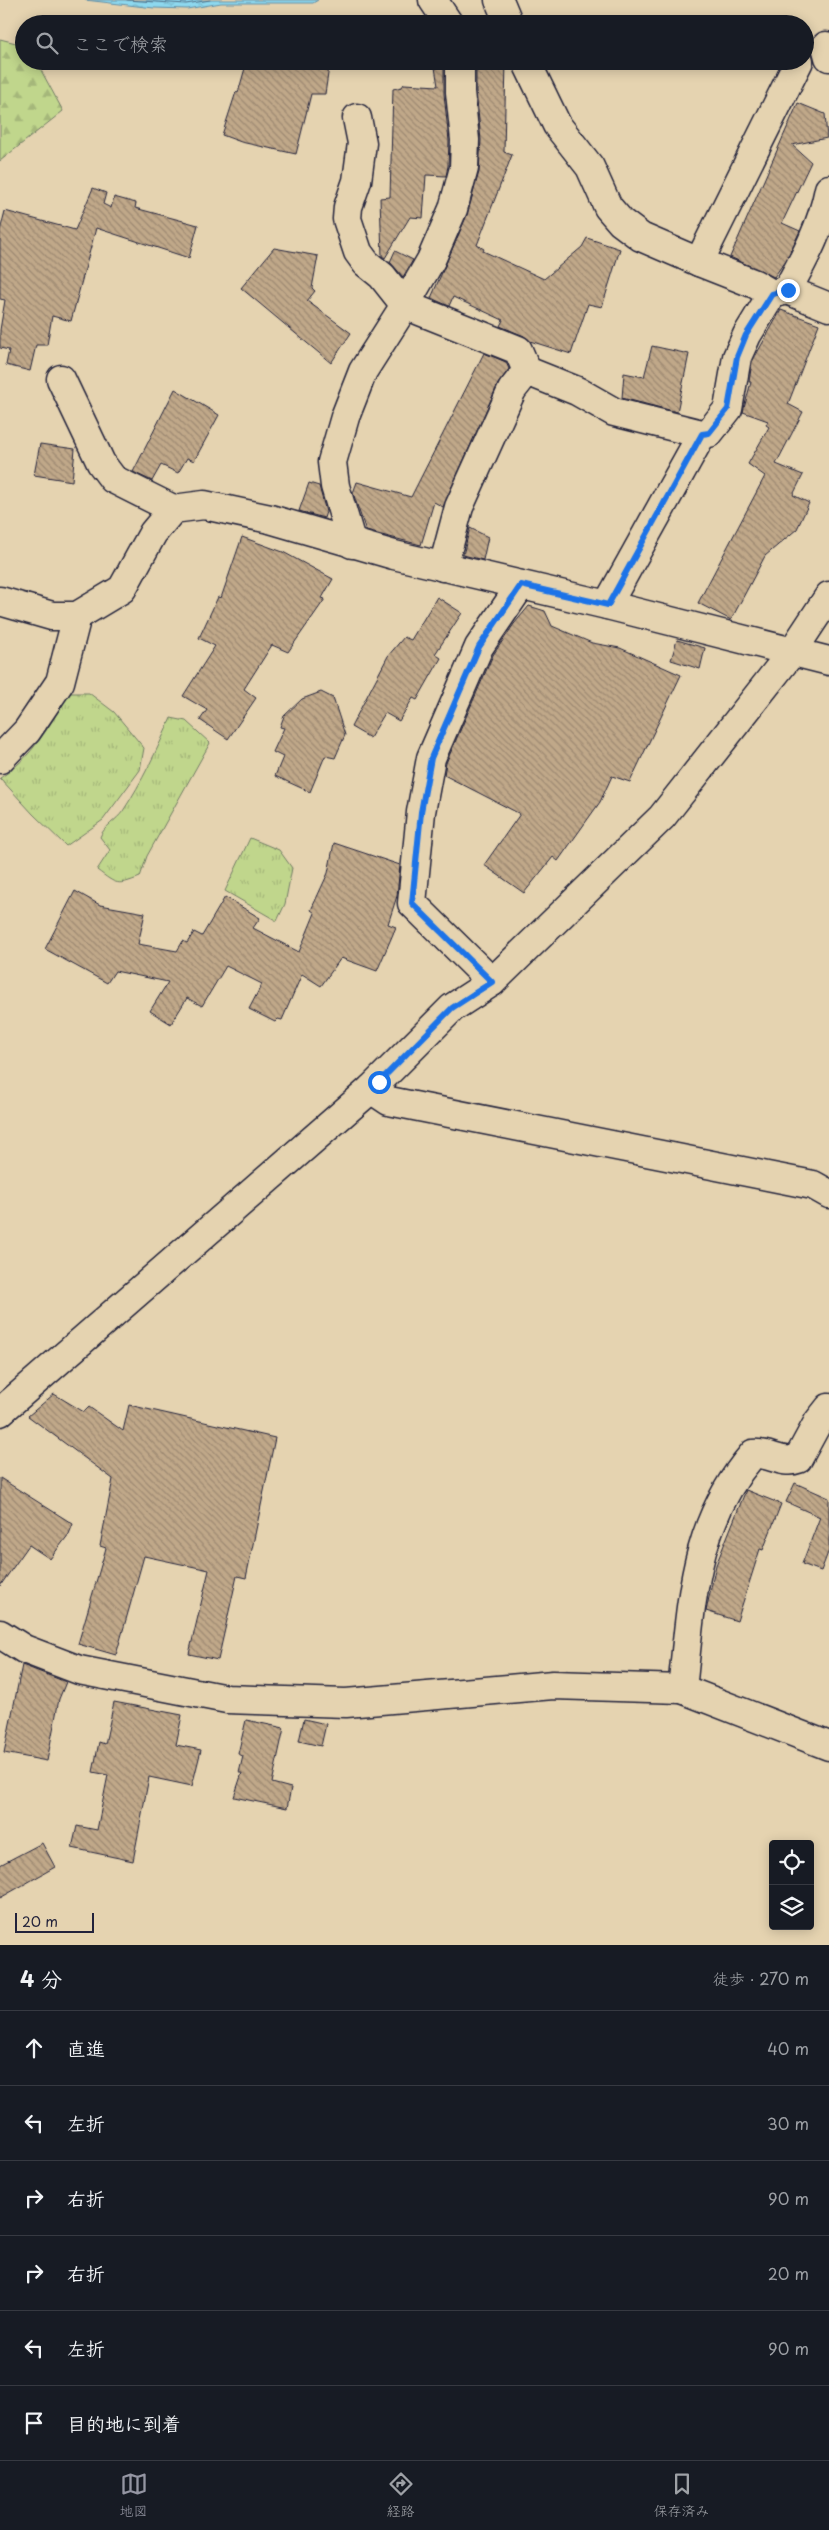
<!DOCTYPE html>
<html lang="ja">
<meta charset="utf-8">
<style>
:root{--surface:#171b24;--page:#20242c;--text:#f1f3f6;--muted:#9ea1a6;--line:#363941;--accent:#9495a2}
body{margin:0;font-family:"Playpen Sans","Klee One",sans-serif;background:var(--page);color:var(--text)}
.controls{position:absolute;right:15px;bottom:15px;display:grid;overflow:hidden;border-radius:5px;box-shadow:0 2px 12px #0003}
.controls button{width:45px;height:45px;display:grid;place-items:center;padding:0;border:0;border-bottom:1px solid var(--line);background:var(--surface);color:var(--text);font:25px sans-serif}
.scale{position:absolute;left:15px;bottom:12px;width:79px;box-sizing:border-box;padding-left:5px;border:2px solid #22223b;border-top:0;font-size:14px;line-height:18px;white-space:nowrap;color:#22223b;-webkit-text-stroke:4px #e5d3b0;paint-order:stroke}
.stop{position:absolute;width:15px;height:15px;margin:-11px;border:4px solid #1a73e8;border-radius:50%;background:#fff}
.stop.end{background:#1a73e8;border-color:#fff;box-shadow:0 1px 5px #0008}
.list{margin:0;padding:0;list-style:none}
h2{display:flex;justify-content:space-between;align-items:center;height:65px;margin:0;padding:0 20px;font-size:21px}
h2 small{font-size:16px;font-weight:400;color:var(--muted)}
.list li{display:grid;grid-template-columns:32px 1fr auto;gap:15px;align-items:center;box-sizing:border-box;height:75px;padding:0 20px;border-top:1px solid var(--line)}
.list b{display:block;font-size:19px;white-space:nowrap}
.list em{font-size:16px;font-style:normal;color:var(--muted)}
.icon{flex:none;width:28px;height:28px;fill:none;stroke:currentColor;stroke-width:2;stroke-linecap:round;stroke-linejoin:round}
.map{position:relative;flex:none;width:829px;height:1945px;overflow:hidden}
.search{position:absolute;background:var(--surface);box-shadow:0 2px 12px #0003;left:15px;right:15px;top:15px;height:55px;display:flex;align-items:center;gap:12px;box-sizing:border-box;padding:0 18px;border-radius:28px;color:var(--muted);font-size:19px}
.sheet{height:515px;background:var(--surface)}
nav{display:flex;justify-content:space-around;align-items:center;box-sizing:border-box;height:70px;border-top:1px solid var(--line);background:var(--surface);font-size:14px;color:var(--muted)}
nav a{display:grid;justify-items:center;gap:2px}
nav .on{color:var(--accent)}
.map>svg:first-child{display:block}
.grass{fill:url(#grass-tufts);stroke:#717c64}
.forest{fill:url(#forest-firs);stroke:#717c64}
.water{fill:url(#water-ripples);stroke:#628fa6}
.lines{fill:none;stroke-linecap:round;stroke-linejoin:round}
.shore{stroke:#4d6b83;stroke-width:1}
.building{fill:url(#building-back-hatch);stroke:#22223b}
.minor-casing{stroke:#22223b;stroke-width:31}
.tertiary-casing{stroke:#22223b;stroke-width:31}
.minor{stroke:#e5d3b0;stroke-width:28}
.tertiary{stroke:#e5d3b0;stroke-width:28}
.route{stroke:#1a73e8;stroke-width:6}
</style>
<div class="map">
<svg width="829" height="1945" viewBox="0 0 829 1945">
<defs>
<pattern id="grass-tufts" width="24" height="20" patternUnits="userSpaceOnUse" patternTransform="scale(1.25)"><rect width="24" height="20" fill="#c0d68c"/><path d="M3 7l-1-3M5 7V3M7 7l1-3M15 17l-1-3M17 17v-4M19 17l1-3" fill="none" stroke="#a5b77a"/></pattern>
<pattern id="forest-firs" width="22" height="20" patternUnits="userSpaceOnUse" patternTransform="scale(1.25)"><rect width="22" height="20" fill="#c0d68c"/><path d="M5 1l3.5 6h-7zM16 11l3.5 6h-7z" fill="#a5b77a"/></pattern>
<pattern id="water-ripples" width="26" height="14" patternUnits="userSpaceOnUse" patternTransform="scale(1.25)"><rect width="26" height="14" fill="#8dd8ee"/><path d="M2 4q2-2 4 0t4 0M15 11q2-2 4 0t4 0" fill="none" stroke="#79b9cd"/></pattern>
<pattern id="building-back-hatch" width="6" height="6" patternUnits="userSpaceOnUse" patternTransform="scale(1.25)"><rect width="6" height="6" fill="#c0a889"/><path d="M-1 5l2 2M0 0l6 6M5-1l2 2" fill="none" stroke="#9c8871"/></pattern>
</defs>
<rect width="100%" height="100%" fill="#e5d3b0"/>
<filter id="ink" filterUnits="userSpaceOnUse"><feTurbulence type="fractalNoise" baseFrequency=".02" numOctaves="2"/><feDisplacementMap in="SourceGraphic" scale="10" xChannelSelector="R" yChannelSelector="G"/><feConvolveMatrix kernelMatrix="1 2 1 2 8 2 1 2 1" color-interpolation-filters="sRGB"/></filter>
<g filter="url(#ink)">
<g class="grass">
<path d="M69,693H89L114,712L144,748L140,770L103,820L66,846L33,814L0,778C32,758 50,725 69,693Z"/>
<path d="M171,718L186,721L210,743L147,856L140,877C117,886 117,885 97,870L110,850L100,837C104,826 116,821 123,811C142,782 157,750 171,718Z"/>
<polygon points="250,838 279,850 292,868 285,904 277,921 225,891"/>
</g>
<polygon class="forest" points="0,39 24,45 24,61 36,61 63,111 0,161"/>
<polygon class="water" points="85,0 318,0 313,3 221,3 187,9 154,8"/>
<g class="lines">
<polyline class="shore" points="127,0 186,4 210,0"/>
</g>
<g class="building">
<polygon points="247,61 329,67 325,94 311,94 296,154 241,142 222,135 236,92 238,93"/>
<polygon points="434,61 444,61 444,94 449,141 448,166 446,176 426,175 423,218 410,217 385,258 382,256 380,198 390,197 393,89 402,87 404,84 438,86"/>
<polygon points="476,61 506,61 504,152 512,155 477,245 484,249 483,251 544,279 582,247 587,238 620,249 602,307 588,304 571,354 530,341 524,336 500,326 503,320 453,297 449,306 431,298 467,215 479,172 481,140 476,91"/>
<polygon points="798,103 825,114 827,138 792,145 811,162 782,223 800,231 786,260 774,277 730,257"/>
<polygon points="93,188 106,193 103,204 111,208 114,197 136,203 135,208 198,225 189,258 96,228 71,321 52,316 47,345 36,345 30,371 6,365 9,350 0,348 0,330 5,300 0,299 0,231 5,211 75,230"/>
<polygon points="274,248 318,256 312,288 315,291 307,301 351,333 331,363 241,288"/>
<polygon points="395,251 413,260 403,277 390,262"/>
<polygon points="781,310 819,324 788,404 803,412 776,464 803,475 793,495 809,503 797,529 765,556 731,620 698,603 765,476 748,464 769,427 766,425 768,421 743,412 751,382 749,382 752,362"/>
<polygon points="652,346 689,354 677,412 622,398 624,373 644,377"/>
<polygon points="484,353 506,362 509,369 498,384 443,507 434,502 421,545 366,531 353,493 357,482 411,497"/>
<polygon points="175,389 219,415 194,461 187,458 178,473 161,465 152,481 133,472"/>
<polygon points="40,444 75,449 72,481 34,475"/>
<polygon points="309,483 319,486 326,512 324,518 299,511"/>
<polygon points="470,528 488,537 483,560 463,555"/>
<polygon points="242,537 283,552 333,579 322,598 325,599 288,652 272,645 244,689 256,698 228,739 200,720 207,710 183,696 215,646 199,638 218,597 221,598"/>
<polygon points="437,597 462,613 435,654 441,658 417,700 413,698 399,721 385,713 370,738 351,727 388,656 404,637 411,640"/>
<polygon points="529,606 545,611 552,626 592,643 620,648 681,675 630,782 612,776 600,802 558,861 553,857 524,893 484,865 520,814 444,775 446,763 493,655 514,624"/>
<polygon points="677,640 705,648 700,669 671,660"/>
<polygon points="321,692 333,698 345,735 335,758 325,756 310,792 275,776 283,757 273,752 284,728 280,727 284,716 302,699"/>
<polygon points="334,843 400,865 397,896 388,924 396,927 377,971 341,958 321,986 302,974 282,1020 278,1019 275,1022 249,1009 262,984 226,966 202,1006 187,998 171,1024 150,1011 168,982 115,971 107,983 45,949 75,891 100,905 145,913 138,944 177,951 183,941 187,943 194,932 202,936 225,897 260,918 253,928 299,952 315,913 311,910 328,873"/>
<polygon points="54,1394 84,1412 89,1407 123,1431 129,1405 275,1438 246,1578 237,1576 218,1660 189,1654 209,1570 144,1556 116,1655 78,1644 106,1548 100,1546 113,1479 28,1416"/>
<polygon points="0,1478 73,1524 69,1534 50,1559 29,1545 0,1586"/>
<polygon points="795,1483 829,1498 829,1550 821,1571 802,1564 820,1517 786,1502"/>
<polygon points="746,1490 781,1504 763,1550 760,1549 737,1621 706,1611 716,1565"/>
<polygon points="22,1665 66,1682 59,1699 47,1761 4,1753"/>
<polygon points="114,1702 182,1715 176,1745 201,1750 192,1786 149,1777 133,1861 72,1848 77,1826 97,1830 108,1775 93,1772 99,1742 105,1744"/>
<polygon points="304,1719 326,1724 321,1746 299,1741"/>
<polygon points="246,1720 284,1728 272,1783 291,1788 287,1808 234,1797 242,1773 239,1773 243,1756 238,1754"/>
<polygon points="42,1843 55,1867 0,1898 0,1865"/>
</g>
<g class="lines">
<defs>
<g id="minor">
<polyline points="433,0 449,24"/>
<polyline points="499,0 509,24"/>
<polyline points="826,46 829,57"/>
<polyline points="526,61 557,125 590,167 608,207 621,222 641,237 699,262 799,61"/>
<polyline points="357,118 362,143 357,181 348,207 347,219 358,252 366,263 382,276 405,305 518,350 527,371 577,391 614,412 702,434 709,433 728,409 737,357 747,335 772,294 787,290 829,307"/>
<polyline points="699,262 755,284 772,294"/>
<path d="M787,290C805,258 822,226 829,189"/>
<polyline points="61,379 101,463 113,479 173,509 204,505 270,519 394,555 607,605 829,661"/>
<polyline points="352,544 335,486 332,462 345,417 363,371 405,305 431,260 453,209 464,168 465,140 460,92 460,61"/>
<polyline points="443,567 459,507 512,390 527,371"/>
<polyline points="0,601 52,616 77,616 122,589 153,533 173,509"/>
<polyline points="607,605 702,434"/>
<polyline points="0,759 27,731 60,682 77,616"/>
<polyline points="492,982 412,903 421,812 431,758 479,647 521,585"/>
<polyline points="371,1089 389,1101 813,1185 829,1194"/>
<path d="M682,1689C692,1602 692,1525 753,1454C769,1452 782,1465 798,1459L818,1422L829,1408"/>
</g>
<g id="tertiary">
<polyline points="0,1412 371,1089 452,1008 492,982 662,817 792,652 829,596"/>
<polyline points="0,1634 24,1649 79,1670 227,1699 346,1703 553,1685 682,1689 829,1746"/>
</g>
</defs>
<use href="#minor" class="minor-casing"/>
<use href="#tertiary" class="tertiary-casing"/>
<use href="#minor" class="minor"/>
<use href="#tertiary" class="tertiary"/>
</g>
</g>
<g class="lines" filter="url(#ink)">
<polyline class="route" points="379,1082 452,1008 492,982 412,903 421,812 431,758 479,647 521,585 608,605 702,434 709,433 728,409 737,357 746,335 772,294 788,290"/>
</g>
</svg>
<div class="controls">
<button><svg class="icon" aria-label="locate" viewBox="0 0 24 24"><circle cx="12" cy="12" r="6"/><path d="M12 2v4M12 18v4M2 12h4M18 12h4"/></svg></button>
<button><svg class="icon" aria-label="layers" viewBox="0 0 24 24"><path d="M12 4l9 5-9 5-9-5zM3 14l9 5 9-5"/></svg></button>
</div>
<div class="scale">20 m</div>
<div class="stop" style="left:379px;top:1082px"></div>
<div class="stop end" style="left:788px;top:290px"></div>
<div class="search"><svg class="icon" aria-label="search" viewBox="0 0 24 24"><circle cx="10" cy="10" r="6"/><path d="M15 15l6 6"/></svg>ここで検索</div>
</div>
<section class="sheet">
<h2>4 分<small>徒歩 · 270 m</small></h2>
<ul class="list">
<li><svg class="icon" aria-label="ahead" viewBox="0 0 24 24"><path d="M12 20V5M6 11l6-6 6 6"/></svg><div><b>直進</b></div><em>40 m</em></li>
<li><svg class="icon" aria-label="left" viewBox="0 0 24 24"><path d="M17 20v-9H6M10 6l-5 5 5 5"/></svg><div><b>左折</b></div><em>30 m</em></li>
<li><svg class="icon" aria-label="right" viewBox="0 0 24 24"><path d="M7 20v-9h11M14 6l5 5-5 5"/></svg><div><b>右折</b></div><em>90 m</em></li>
<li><svg class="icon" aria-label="right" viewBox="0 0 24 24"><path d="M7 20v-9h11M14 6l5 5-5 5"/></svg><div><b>右折</b></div><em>20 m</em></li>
<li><svg class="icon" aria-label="left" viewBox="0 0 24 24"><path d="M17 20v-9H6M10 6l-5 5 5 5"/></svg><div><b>左折</b></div><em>90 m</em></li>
<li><svg class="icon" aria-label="arrive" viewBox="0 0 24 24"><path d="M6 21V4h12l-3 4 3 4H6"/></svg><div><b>目的地に到着</b></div></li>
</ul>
</section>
<nav>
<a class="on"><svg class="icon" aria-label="map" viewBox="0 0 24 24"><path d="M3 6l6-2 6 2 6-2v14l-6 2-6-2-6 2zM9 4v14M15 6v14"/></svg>地図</a>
<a><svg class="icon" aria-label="directions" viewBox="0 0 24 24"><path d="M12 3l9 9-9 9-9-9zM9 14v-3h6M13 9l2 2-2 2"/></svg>経路</a>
<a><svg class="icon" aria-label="saved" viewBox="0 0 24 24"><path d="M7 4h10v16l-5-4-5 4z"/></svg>保存済み</a>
</nav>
